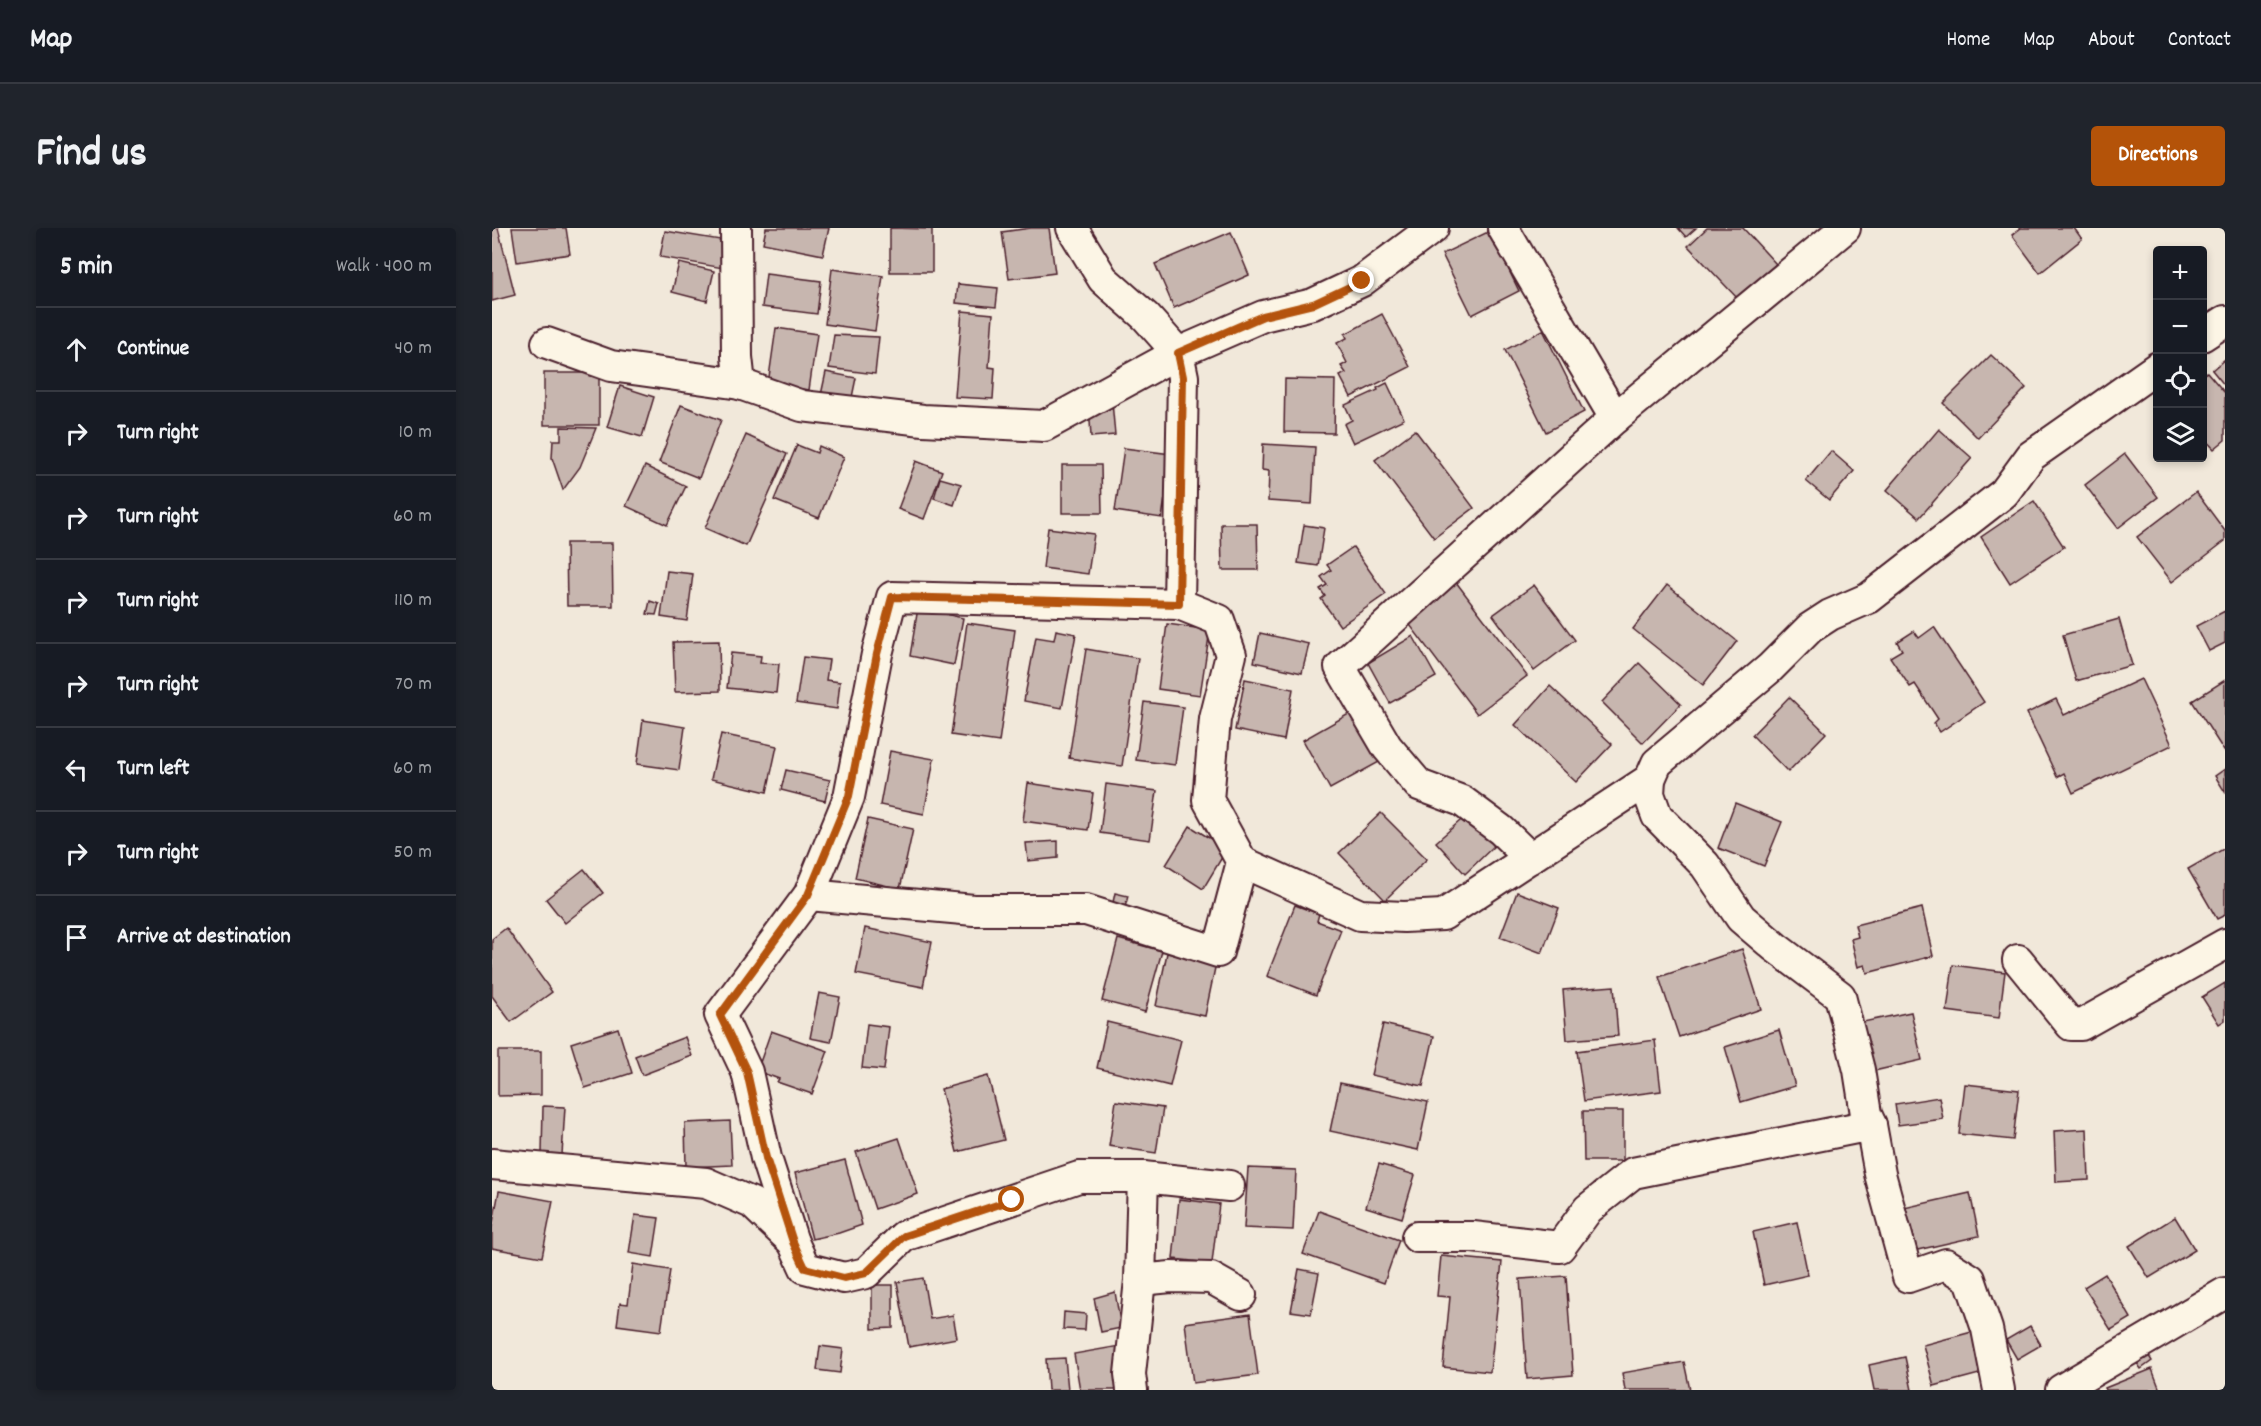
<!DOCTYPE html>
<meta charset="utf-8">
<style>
:root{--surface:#171b24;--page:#20242c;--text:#f1f3f6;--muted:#9ea1a6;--line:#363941;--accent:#b45309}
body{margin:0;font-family:Dekko,sans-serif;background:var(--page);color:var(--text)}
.controls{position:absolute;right:18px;top:18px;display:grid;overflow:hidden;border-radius:6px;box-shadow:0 3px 9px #0003}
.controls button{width:54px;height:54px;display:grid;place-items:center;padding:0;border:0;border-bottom:2px solid var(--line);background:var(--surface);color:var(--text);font:30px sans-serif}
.stop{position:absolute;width:18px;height:18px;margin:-14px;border:4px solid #b45309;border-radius:50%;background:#fff}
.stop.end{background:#b45309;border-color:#fff;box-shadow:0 2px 6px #0008}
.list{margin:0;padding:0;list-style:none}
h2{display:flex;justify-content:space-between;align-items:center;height:78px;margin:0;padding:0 24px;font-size:26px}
h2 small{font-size:20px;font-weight:400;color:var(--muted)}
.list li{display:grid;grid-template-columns:39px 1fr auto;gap:18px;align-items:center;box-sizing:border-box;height:84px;padding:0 24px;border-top:2px solid var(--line)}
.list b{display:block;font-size:22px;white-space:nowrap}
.list em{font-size:20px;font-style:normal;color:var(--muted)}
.icon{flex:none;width:33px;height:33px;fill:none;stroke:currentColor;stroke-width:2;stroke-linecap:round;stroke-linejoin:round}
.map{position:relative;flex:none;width:1733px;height:1162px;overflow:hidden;border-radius:6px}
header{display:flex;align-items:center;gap:36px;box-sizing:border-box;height:84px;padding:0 30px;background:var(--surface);border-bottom:2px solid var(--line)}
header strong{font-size:28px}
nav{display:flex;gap:33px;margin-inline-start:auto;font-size:21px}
.intro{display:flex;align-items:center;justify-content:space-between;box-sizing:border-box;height:144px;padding:0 36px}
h1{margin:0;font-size:42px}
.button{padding:15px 27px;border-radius:6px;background:var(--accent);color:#fff;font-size:21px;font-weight:700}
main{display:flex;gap:36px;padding:0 36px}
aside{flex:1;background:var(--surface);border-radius:6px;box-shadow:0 3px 9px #0003}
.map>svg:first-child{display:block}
.building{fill:#c7b6af;stroke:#4a1f2b;stroke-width:1.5}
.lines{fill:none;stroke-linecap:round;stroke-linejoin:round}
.minor-casing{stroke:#4a1f2b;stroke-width:34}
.minor{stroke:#fcf5e5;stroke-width:30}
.route{stroke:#b45309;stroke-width:8}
</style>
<header>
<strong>Map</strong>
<nav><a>Home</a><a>Map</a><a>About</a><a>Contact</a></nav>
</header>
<div class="intro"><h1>Find us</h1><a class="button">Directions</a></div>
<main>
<aside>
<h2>5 min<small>Walk · 400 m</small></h2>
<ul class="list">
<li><svg class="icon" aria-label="ahead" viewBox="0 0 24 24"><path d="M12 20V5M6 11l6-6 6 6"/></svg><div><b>Continue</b></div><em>40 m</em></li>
<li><svg class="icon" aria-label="right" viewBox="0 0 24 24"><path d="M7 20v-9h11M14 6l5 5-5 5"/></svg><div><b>Turn right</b></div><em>10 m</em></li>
<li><svg class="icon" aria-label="right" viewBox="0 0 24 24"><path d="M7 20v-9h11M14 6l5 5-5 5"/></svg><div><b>Turn right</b></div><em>60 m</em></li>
<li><svg class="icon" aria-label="right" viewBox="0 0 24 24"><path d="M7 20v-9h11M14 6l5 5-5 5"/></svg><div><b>Turn right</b></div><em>110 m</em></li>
<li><svg class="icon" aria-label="right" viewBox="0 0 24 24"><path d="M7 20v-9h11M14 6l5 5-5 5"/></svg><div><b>Turn right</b></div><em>70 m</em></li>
<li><svg class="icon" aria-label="left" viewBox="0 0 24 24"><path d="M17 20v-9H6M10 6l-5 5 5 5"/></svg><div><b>Turn left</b></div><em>60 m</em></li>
<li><svg class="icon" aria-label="right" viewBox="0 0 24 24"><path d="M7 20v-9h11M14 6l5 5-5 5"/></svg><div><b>Turn right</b></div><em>50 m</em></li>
<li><svg class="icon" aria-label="arrive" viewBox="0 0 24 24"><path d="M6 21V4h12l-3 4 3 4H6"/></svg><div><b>Arrive at destination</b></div></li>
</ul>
</aside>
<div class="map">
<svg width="1733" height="1162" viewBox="0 0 1733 1162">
<rect width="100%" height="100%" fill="#f1e8da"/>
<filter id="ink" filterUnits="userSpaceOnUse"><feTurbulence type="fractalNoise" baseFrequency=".0167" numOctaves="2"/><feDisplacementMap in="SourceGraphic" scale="12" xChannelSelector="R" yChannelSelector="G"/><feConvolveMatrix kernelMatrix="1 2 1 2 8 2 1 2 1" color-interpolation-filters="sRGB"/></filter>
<g filter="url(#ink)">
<g class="building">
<polygon points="0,0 6,0 23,67 0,73"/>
<polygon points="20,0 74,0 78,26 25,34"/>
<polygon points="274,0 337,0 331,27 271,15"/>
<polygon points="398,0 440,1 440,44 398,44"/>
<polygon points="539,0 557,0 563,45 517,51 510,4"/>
<polygon points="1186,0 1204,0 1194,9"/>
<polygon points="1215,0 1251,0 1284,36 1246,71 1196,18"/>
<polygon points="1529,0 1582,0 1590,11 1548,45 1520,7"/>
<polygon points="173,3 235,13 231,40 168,29"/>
<polygon points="998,3 1027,63 980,87 950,26"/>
<polygon points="739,4 757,47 682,80 663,36"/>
<polygon points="187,35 222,43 215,73 180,64"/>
<polygon points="340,41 391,48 383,103 333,96"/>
<polygon points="274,46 329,53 325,86 270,79"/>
<polygon points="466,56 506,60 504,79 464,75"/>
<polygon points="470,83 501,86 497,139 503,140 501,171 463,169"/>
<polygon points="890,86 918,139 859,169 848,148 854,145 849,138 855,135 845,115 855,110 853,106"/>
<polygon points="284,100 325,106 317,162 276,156"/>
<polygon points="1051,102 1092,184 1054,204 1013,122"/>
<polygon points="342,107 387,109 383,146 337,140"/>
<polygon points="1499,127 1534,160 1486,210 1451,175"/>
<polygon points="1733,131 1733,158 1720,142"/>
<polygon points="334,144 364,150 359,174 329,167"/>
<polygon points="1715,144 1733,165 1733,212 1722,221 1710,208 1710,147"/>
<rect x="52" y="145" width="55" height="52"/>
<polygon points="793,151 843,152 842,205 792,204"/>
<polygon points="895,155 912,191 861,215 852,196 860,192 853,177 886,162 885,160"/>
<polygon points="128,158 162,169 150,209 115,199"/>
<polygon points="620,174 623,207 599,209 597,175"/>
<polygon points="189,177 229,192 207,250 167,234"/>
<polygon points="69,199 104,200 88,239 71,262 60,230 61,212 69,212"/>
<polygon points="1447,201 1480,230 1427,290 1395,262"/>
<polygon points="923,202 982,280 942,310 883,232"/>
<polygon points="254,207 295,226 254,318 213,300"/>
<polygon points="771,216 823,219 820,276 776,273 777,243 770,242"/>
<polygon points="305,217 325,225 327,218 352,229 327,290 282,272"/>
<polygon points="632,220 679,226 670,290 623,283"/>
<polygon points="1339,223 1362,243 1337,272 1314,253"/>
<polygon points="1633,226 1666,269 1626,300 1593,257"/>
<polygon points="424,233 450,243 432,291 406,281"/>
<polygon points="570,237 609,237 610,285 570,285"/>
<polygon points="153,238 194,258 175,297 134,278"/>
<polygon points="448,250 469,256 462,277 442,270"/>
<polygon points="1704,264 1733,303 1733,313 1680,354 1645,309"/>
<polygon points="1542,273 1572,319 1518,355 1489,309"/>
<polygon points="729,296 765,296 766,342 730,342"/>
<polygon points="812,297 832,300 826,338 806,335"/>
<polygon points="556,300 602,306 596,346 551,340"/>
<polygon points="74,315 120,315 121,378 75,378"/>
<polygon points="861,319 894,366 848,398 829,371 833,368 828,361 835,357 829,349 839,342 835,337"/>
<polygon points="175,343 201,346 195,393 169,389"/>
<polygon points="964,354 1035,448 985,486 915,393"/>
<polygon points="1042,357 1083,412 1042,443 1001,387"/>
<polygon points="1175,357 1245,413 1211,457 1141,401"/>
<polygon points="158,373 167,376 164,387 155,386"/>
<polygon points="426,380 471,390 462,437 418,428"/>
<polygon points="1733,383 1733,415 1717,423 1704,398"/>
<polygon points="1627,391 1640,437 1584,453 1571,407"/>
<polygon points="475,395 523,402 507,514 459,507"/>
<polygon points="675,396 718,402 708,467 666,461"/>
<polygon points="1442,399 1492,474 1448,504 1442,495 1446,491 1423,456 1418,459 1398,429 1410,422 1405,414 1422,403 1427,410"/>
<polygon points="564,402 584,406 570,480 532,473 544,409 562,412"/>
<polygon points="768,405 817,416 810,445 762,434"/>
<polygon points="921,408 944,449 898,475 876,435"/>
<polygon points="227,413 228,463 183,464 181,414"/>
<polygon points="594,421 646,430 630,538 577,530"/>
<polygon points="239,425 269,428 268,435 287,436 284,465 235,460"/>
<polygon points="311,429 337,432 334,452 348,454 345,481 304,475"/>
<polygon points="1147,435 1189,476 1151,515 1110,474"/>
<polygon points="753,451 801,461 792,512 743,502"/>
<polygon points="1649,451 1680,517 1581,565 1572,545 1565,549 1535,485 1564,471 1572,487"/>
<polygon points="1733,452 1733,522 1732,523 1700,473"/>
<polygon points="1058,458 1120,516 1084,554 1023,497"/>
<polygon points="1297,469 1334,505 1296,544 1260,507"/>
<polygon points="652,474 691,479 683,537 644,532"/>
<polygon points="862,483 889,533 838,561 811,512"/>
<polygon points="151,492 193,499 187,542 145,536"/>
<polygon points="229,506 285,518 275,564 219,551"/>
<polygon points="398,523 442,531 432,586 388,577"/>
<polygon points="1733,541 1733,564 1723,548"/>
<polygon points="294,542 338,552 333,573 289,562"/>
<polygon points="536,555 601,565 596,602 531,593"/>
<polygon points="614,556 665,563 658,612 608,605"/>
<polygon points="1243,575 1290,594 1272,638 1226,620"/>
<polygon points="889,585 935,631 893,672 847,625"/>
<polygon points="976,586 1002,618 973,646 944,614"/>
<polygon points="376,591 421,601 408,661 363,650"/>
<polygon points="698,598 735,621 711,661 674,637"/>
<polygon points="566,613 566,630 536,633 534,615"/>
<polygon points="1733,620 1733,687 1725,691 1696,641"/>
<polygon points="92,641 111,665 73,695 54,671"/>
<polygon points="1025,664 1067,680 1050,725 1008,709"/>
<polygon points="623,665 636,668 632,683 620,679"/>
<polygon points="803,677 827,686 825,693 849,702 824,767 775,748"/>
<polygon points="1430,680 1441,728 1375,745 1373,737 1366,739 1359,711 1366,709 1363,697"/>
<polygon points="14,700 60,764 19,794 0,768 0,711"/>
<polygon points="373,700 440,714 431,759 364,746"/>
<polygon points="626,711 670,723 653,784 610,773"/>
<polygon points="1250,721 1269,781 1187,809 1167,749"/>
<polygon points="675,725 724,735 713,788 664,778"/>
<polygon points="1461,737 1513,744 1507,790 1455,783"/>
<polygon points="1733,755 1733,792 1727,796 1710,769"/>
<polygon points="1122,758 1126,808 1075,812 1071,762"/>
<polygon points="327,765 348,769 339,814 318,810"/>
<polygon points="1419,784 1430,832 1382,843 1371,794"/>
<polygon points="615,794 689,812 678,858 605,840"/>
<polygon points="375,796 397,799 392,842 370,840"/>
<polygon points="891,796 942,808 931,858 879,847"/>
<polygon points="126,800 140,845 93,860 79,815"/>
<polygon points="1287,802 1303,858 1249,874 1233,819"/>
<polygon points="279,803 336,823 320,866 285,854 287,851 265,843"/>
<polygon points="193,809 200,828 150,847 143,828"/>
<polygon points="1163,812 1169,863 1092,873 1085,823"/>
<polygon points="6,823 49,823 49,867 6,868"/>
<polygon points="496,848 512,912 465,924 449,861"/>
<polygon points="848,855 936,874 926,922 838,903"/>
<polygon points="1473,856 1527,862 1521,912 1467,906"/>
<polygon points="1447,869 1451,891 1406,897 1403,876"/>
<polygon points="624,873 671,880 664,925 617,918"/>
<polygon points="51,878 73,879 70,927 50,926"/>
<polygon points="1091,883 1131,883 1131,933 1092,933"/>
<polygon points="238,893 240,937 194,939 193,895"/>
<polygon points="1595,901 1597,952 1564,954 1562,903"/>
<polygon points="407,910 426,966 383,981 364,924"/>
<polygon points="353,932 370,997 347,1005 320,1011 303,945"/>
<polygon points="887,936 923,947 910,990 874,979"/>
<polygon points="756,940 804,942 801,1002 752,1000"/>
<polygon points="7,963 61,973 50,1029 0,1020 0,1000"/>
<polygon points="1478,965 1487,1008 1421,1023 1412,980"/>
<polygon points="687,971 727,976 720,1035 681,1031"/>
<polygon points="827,983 907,1012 892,1055 811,1026"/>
<polygon points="143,987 167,990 161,1029 137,1025"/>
<polygon points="1683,989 1703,1022 1657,1050 1637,1018"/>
<polygon points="1305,994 1316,1047 1272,1057 1261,1004"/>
<polygon points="949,1028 1010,1034 998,1144 951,1139 958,1069 945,1068"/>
<polygon points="141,1036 178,1042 169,1103 125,1097 128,1075 136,1076"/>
<polygon points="807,1041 827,1045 819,1086 799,1083"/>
<polygon points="1613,1046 1639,1090 1619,1102 1592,1059"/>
<polygon points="1074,1048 1081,1147 1035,1151 1028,1051"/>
<polygon points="431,1050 438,1091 461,1087 465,1110 417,1119 405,1054"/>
<polygon points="380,1057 401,1057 401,1100 380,1101"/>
<polygon points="623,1064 629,1100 609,1104 602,1070"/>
<polygon points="572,1084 594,1086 593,1102 571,1101"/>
<polygon points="758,1086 766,1147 701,1155 693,1095"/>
<polygon points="1538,1098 1549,1117 1525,1131 1514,1112"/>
<polygon points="1480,1104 1491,1145 1442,1158 1431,1117"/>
<polygon points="633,1117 640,1162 588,1162 582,1126"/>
<polygon points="328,1118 351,1121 348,1145 325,1142"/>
<polygon points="1652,1120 1660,1133 1649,1141 1640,1128"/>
<polygon points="1413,1129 1420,1162 1382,1162 1377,1137"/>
<polygon points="573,1130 576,1162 556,1162 554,1131"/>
<polygon points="1192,1134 1198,1162 1133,1162 1130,1145"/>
<polygon points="1660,1141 1668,1162 1614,1162 1613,1160"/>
</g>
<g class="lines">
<defs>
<g id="minor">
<polyline points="1011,0 1123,190"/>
<polyline points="1710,108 1733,93"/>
<polyline points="55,115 119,138 248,156 245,129 244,0"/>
<polyline points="248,156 310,178 431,192 552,198 686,125 771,88 821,76 870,53 941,0"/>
<polyline points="1038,630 1009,602 970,573 927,557 895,519 848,439 1123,190 1353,0"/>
<polyline points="750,634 868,687 912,689 951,687 1158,551"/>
<polyline points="317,667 482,682 594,682 726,724 750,634 716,572 723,491 739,427 727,392 687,376 691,149 686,125 654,89 611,51 580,0"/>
<polyline points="1526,732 1579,797 1589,797 1733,716"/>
<polyline points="1379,897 1374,886 1367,842 1348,768 1283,719 1249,690 1213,637 1165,588 1157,566 1158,551 1165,535 1278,440 1318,400 1338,387 1377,370 1512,265 1539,228 1666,139"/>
<polyline points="0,936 214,955 260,975 301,1014 313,1040 352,1050 374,1045 412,1008 587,949 651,949 648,1052 679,1049 719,1050 749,1067"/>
<polyline points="651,949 737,958"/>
<polyline points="925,1009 981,1009 1068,1019 1096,981 1141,945 1379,897 1388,946 1416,1049 1454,1036 1478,1051 1495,1101 1507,1162"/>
<polyline points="301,1014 274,930 255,844 228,787 317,667 357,569 385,426 400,369 687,376"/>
<polyline points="640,1162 638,1146 648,1052"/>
<polyline points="1569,1162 1733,1065"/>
</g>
</defs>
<use href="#minor" class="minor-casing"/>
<use href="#minor" class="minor"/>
</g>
</g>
<g class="lines" filter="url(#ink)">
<polyline class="route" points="520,972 412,1008 374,1045 352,1050 313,1040 301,1014 274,930 255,844 228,787 316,667 357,568 385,426 400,369 687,376 691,149 686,125 771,88 821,76 870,53"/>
</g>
</svg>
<div class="controls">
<button>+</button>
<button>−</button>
<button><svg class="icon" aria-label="locate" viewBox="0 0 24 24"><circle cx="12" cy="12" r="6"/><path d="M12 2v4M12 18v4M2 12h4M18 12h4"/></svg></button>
<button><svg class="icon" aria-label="layers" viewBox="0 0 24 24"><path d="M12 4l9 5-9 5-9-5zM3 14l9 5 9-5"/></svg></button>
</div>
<div class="stop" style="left:520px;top:972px"></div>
<div class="stop end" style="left:870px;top:53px"></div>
</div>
</main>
